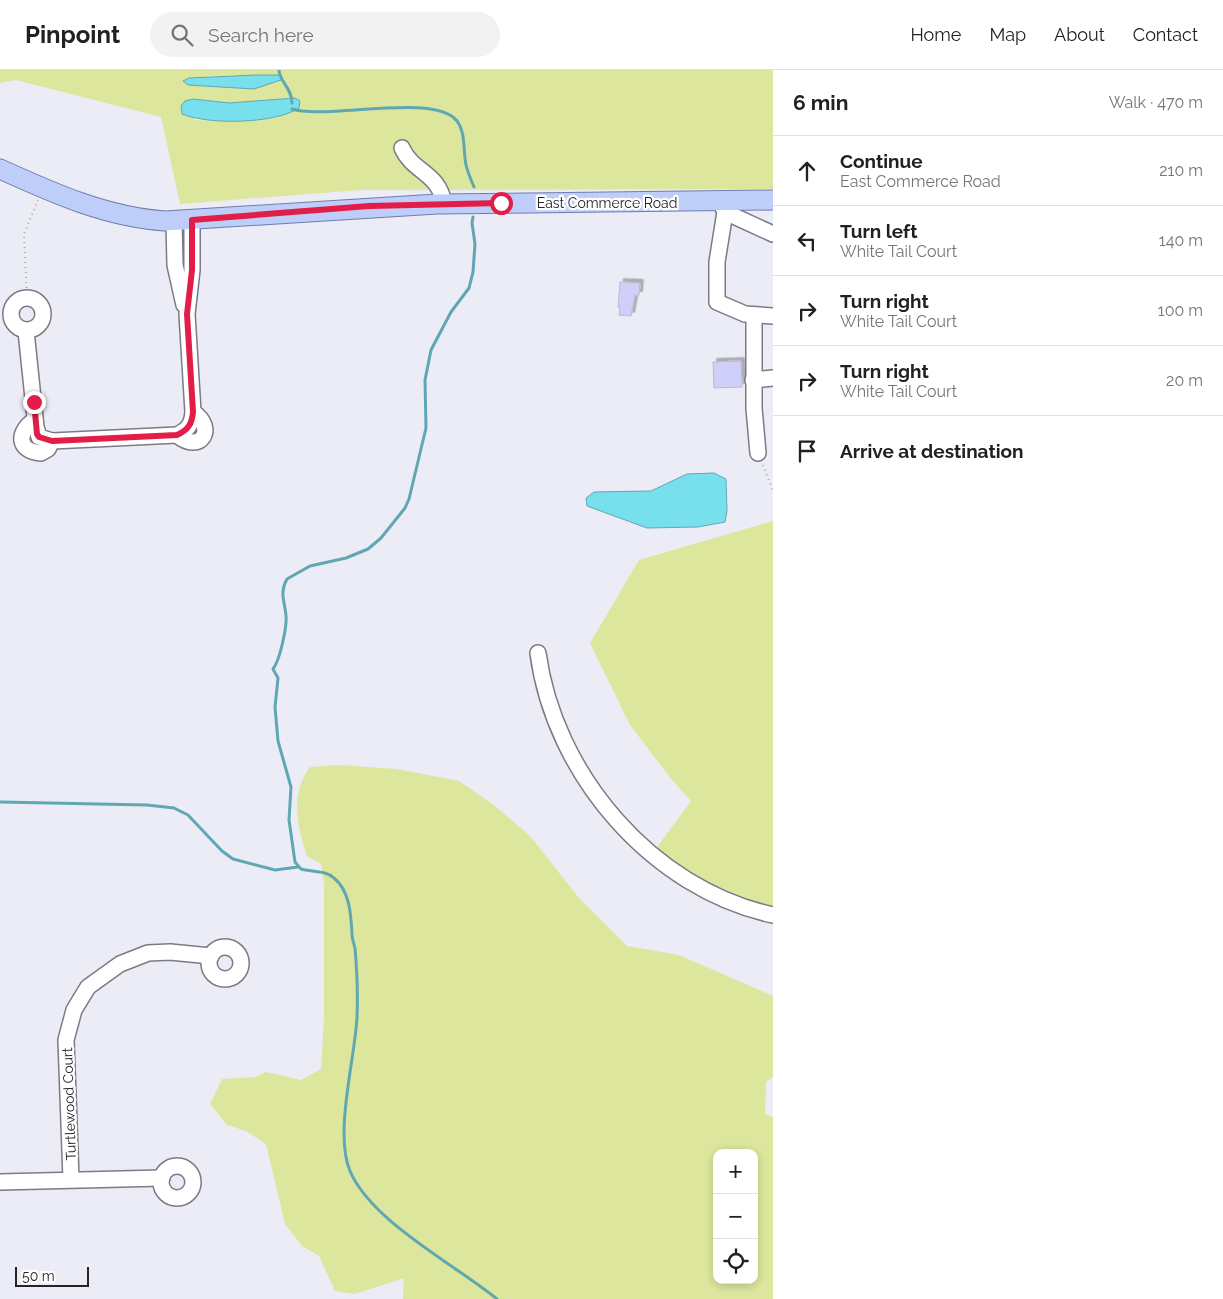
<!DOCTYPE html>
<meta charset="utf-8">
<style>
:root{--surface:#fff;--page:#f2f2f2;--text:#202124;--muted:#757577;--line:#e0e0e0}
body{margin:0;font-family:Raleway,sans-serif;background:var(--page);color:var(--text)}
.controls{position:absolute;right:15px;bottom:15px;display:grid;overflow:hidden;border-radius:10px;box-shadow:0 2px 8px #0003}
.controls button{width:45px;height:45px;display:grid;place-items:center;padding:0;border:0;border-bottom:1px solid var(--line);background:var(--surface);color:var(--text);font:25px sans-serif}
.scale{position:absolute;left:15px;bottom:12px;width:74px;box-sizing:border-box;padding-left:5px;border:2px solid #252529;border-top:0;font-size:14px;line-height:18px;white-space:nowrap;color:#252529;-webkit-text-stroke:4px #fff;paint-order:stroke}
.stop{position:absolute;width:15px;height:15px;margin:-11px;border:4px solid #e11d48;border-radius:50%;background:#fff}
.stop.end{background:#e11d48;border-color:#fff;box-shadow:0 1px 5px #0008}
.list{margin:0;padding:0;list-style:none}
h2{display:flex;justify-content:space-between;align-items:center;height:65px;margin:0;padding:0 20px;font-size:21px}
h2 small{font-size:16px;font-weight:400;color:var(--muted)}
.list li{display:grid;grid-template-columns:32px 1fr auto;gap:15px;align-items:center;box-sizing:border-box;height:70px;padding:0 20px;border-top:1px solid var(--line)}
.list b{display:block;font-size:19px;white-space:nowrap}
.list p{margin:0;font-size:16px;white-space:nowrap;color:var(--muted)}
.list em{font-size:16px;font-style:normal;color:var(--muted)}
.icon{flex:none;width:28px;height:28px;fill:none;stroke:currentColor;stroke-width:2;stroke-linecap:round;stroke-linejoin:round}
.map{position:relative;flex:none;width:773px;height:1229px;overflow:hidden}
header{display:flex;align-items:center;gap:30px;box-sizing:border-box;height:70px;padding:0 25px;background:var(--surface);border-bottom:1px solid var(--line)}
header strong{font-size:24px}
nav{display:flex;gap:28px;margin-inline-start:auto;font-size:18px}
.search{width:350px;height:45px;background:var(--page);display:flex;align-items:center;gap:12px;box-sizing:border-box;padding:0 18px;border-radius:28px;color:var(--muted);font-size:19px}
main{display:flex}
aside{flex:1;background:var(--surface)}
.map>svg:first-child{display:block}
.green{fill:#dde69d;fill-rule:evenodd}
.water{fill:#78e0ed;stroke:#5fa8b2}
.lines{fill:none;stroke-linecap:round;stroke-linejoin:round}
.stream{stroke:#5fa8b2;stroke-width:3}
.building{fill:#cfcff9;stroke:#bbbbc6;filter:url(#shadow)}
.minor-casing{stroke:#7b7b86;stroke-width:18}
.major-casing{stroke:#6e7dae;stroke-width:21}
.path{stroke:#acacb4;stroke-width:2;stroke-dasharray:1 4;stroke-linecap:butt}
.minor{stroke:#fff;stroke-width:15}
.major{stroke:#bfcef9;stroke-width:19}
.route{stroke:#e11d48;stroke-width:6}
.labels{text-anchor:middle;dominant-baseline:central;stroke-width:4.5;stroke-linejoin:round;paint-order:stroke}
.street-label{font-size:14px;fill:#252529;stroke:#fff}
</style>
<header>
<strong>Pinpoint</strong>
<div class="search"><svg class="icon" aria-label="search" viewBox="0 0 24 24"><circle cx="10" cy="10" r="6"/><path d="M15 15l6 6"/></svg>Search here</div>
<nav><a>Home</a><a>Map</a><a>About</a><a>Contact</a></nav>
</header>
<main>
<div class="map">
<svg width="773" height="1229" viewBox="0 0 773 1229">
<defs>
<filter id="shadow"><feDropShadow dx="3.5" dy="-3.5" stdDeviation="0" flood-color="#0004"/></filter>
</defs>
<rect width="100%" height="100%" fill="#ececf7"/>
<g class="green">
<path d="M0,0H773V119L361,120L180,134L161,47L16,10L0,13ZM255,5H276L231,16L188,15L208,6ZM295,28L278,47L244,51L195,50L193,30L229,33Z"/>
<polygon points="773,451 773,845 652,784 691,731 672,710 630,655 590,573 639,490"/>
<path d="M340,695L397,699L459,711L494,735L531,767L579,828L627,876L679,885L773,926V1007L766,1012L765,1044L773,1047V1229H403L404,1208L355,1224L335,1221L319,1186L302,1176L285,1154L266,1074L246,1061L227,1055L210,1034L222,1009L255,1007L266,1002L301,1010L321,999L324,948V814L321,794L307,786C297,758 290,722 310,697ZM717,1083H754V1210H717Z"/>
</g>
<g class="water">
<polygon points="255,5 280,5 281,10 254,19 188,15 183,11 189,8"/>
<path d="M295,28L300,31L299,38C274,54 209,55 182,44L181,36L185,31L193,29L229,33Z"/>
<polygon points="714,403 726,409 727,441 725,452 698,457 647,458 587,436 586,428 594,422 651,421 687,404"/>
</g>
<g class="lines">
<g class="stream">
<path d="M279,0C279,11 292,18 292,33"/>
<path d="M292,39C326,50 435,22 457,51C466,63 463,81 466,95C468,103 471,110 474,117"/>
<path d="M473,147L472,153L475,174L473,202L469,218L451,242L431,280L425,310L426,358L409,429L405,438L381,468L368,479L346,488L310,496L287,509C279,523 285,532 286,546C287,557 280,590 273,599L278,608L275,637L278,671L291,717L289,750L295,792L301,799C312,802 325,800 334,808C350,821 351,845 352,864C352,869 354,874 355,878C357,901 358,924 357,947C355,989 334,1063 350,1101C371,1151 454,1194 497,1229"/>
<polyline points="0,732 147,735 174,738 188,745 222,781 233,789 275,800 298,797"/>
</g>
</g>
<g class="building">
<polygon points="620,212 640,213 639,225 635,225 631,246 619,245 620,237 618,237"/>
<polygon points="741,291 742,317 714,318 713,292"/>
</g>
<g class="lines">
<defs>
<g id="minor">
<path d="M402,78C413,103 439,102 444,134"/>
<polyline points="721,133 725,142 773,164"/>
<polyline points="725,142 717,192 717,232 745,244 773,246"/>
<polyline points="174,151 175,195 184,235"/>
<circle cx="27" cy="244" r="16"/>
<polyline points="754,246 754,338 758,383"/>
<path d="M26,261L36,357L39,367L52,371L177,365C188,360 192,354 193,342L187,244L192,200V150"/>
<polyline points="753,310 773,308"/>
<path d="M35,350C17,361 16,381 41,383L48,379L52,371"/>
<path d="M177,365C201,385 217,358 193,342"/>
<path d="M538,583C554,704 652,819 773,845"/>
<circle cx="225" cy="893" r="16"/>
<circle cx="177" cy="1112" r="16"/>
<polyline points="71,1109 66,970 74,940 88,917 120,894 148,883 170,882 211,886"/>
<polyline points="0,1112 162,1108"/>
</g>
<path id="major" d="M0,99C53,123 106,147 165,151L437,134L773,130"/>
</defs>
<use href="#minor" class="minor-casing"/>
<use href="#major" class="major-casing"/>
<g class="path">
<polyline points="27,228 24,164 38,130"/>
<polyline points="763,395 773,421"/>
</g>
<use href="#minor" class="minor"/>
<use href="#major" class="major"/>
</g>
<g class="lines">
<path class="route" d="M34,332L37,364L39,367L52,371L177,365C188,360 192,354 193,342L187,244L192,200V150L369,136L501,133"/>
</g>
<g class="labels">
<g class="street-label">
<text x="607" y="133">East Commerce Road</text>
<text transform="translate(69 1034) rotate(-92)">Turtlewood Court</text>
</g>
</g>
</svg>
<div class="controls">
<button>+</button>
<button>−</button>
<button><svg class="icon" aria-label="locate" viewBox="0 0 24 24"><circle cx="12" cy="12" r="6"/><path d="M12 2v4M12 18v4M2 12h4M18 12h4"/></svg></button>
</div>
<div class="scale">50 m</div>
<div class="stop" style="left:501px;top:133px"></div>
<div class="stop end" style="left:34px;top:332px"></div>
</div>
<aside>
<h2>6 min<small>Walk · 470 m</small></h2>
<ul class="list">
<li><svg class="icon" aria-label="ahead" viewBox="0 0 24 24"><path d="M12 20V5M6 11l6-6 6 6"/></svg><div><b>Continue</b><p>East Commerce Road</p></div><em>210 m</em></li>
<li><svg class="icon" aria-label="left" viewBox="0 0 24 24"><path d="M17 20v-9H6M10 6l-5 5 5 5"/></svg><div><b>Turn left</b><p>White Tail Court</p></div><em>140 m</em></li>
<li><svg class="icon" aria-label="right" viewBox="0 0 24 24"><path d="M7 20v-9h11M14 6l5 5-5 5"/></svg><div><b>Turn right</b><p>White Tail Court</p></div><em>100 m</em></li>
<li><svg class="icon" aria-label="right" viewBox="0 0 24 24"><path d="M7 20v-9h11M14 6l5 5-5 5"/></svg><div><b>Turn right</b><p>White Tail Court</p></div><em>20 m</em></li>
<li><svg class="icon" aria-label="arrive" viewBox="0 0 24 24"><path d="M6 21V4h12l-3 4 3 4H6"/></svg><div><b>Arrive at destination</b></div></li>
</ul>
</aside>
</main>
